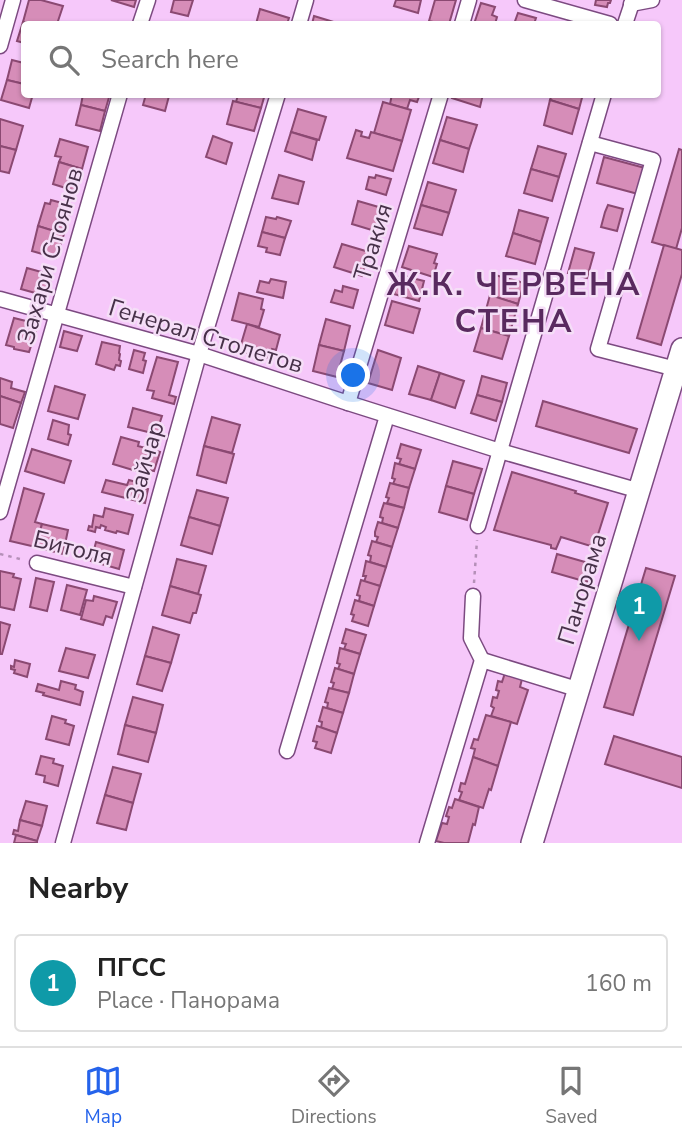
<!DOCTYPE html>
<meta charset="utf-8">
<style>
:root{--surface:#fff;--page:#f2f2f2;--text:#222;--muted:#767676;--line:#e0e0e0;--accent:#2563eb}
body{margin:0;font-family:"Nunito Sans",sans-serif;background:var(--page);color:var(--text)}
.you{position:absolute;left:354px;top:376px;width:24px;height:24px;margin:-18px;border:5px solid #fff;border-radius:50%;background:#1a73e8;box-shadow:0 0 0 10px #1a73e833}
.badge{display:grid;place-items:center;width:46px;height:46px;border-radius:50%;background:var(--accent);color:#fff;font-size:23px;font-weight:700}
.pin{position:absolute;translate:-50% -58px;filter:drop-shadow(0 2px 4px #0008)}
.pin::after{content:'';position:absolute;top:37px;width:24px;height:21px;background:inherit;clip-path:polygon(0 0,100% 0,50% 100%)}
.list{margin:0;padding:0;list-style:none}
h2{display:flex;justify-content:space-between;align-items:center;height:91px;margin:0;padding:0 28px;font-size:30px}
h2 small{font-size:23px;font-weight:400;color:var(--muted)}
.list li{display:grid;grid-template-columns:46px 1fr auto;gap:21px;align-items:center;box-sizing:border-box;height:98px;margin:0 14px 14px;padding:0 14px;border:2px solid var(--line);border-radius:7px}
.list b{display:block;font-size:26px;white-space:nowrap}
.list p{margin:0;font-size:23px;white-space:nowrap;color:var(--muted)}
.list em{font-size:23px;font-style:normal;color:var(--muted)}
.icon{flex:none;width:38px;height:38px;fill:none;stroke:currentColor;stroke-width:2;stroke-linecap:round;stroke-linejoin:round}
.map{position:relative;flex:none;width:682px;height:843px;overflow:hidden}
.search{position:absolute;background:var(--surface);box-shadow:0 2px 5px #0004;left:21px;right:21px;top:21px;height:77px;display:flex;align-items:center;gap:18px;box-sizing:border-box;padding:0 24px;border-radius:7px;color:var(--muted);font-size:26px}
.sheet{height:203px;background:var(--surface)}
nav{display:flex;justify-content:space-around;align-items:center;box-sizing:border-box;height:98px;border-top:2px solid var(--line);background:var(--surface);font-size:19px;color:var(--muted)}
nav a{display:grid;justify-items:center;gap:4px}
nav .on{color:var(--accent)}
.map>svg:first-child{display:block}
.building{fill:#d68db8;stroke:#8b4972;stroke-width:2}
.lines{fill:none;stroke-linecap:round;stroke-linejoin:round}
.street-casing{stroke:#7c4a81;stroke-width:17}
.secondary-casing{stroke:#7c4a81;stroke-width:24}
.path{stroke:#b590b8;stroke-width:2.5;stroke-dasharray:3.5 5;stroke-linecap:butt}
.street{stroke:#fff;stroke-width:14}
.secondary{stroke:#fff;stroke-width:21}
.labels{text-anchor:middle;dominant-baseline:central;stroke-width:5;stroke-linejoin:round;paint-order:stroke}
.street-label{font-size:24px;fill:#473149;stroke:#f5def7}
.district-label{font-size:32px;font-weight:bold;letter-spacing:2px;fill:#592a5f;stroke:#f5def7}
</style>
<div class="map">
<svg width="682" height="843" viewBox="0 0 682 843">
<rect width="100%" height="100%" fill="#f6c8fa"/>
<g class="building">
<polygon points="29,0 41,0 63,6 57,24 33,24 23,22"/>
<polygon points="111,0 136,0 134,7"/>
<polygon points="174,0 193,0 188,16 171,12"/>
<polygon points="396,0 421,0 418,13 394,6"/>
<polygon points="435,0 456,0 449,24 441,24 429,21"/>
<polygon points="596,0 611,0 610,3 608,3 607,7 595,5"/>
<polygon points="481,3 495,7 492,15 497,17 495,24 474,24"/>
<polygon points="260,9 289,18 287,24 256,24"/>
<polygon points="518,13 536,18 534,24 514,24"/>
<polygon points="314,16 337,23 337,24 312,24"/>
<polygon points="23,22 33,24 24,24 24,43 17,41"/>
<polygon points="12,60 24,63 24,84 7,80"/>
<polygon points="7,80 24,84 24,94 33,94 29,108 1,100"/>
<polygon points="83,94 110,94 105,111 81,105"/>
<polygon points="146,94 169,96 165,111 143,105"/>
<polygon points="242,94 265,94 261,108 236,102 238,95"/>
<polygon points="392,94 420,94 417,102 410,100 407,109 390,104"/>
<polygon points="453,94 483,94 480,107 452,98"/>
<polygon points="552,94 583,94 579,109 550,100"/>
<polygon points="550,100 579,109 572,134 544,125"/>
<polygon points="233,101 261,108 254,131 227,124"/>
<polygon points="383,102 411,110 402,141 374,133"/>
<polygon points="81,105 105,111 100,131 76,125"/>
<polygon points="298,109 326,117 319,140 291,132"/>
<polygon points="447,117 477,125 469,149 440,140"/>
<polygon points="0,119 23,126 16,150 0,146"/>
<polygon points="356,130 362,132 361,136 369,138 371,132 402,141 393,171 347,158"/>
<polygon points="291,132 317,140 312,160 285,151"/>
<polygon points="213,136 232,143 226,164 206,157"/>
<polygon points="60,139 88,147 82,169 59,162 61,157 55,156"/>
<polygon points="440,140 469,149 463,172 433,163"/>
<polygon points="0,146 16,150 9,173 0,171"/>
<polygon points="538,146 566,154 559,177 531,169"/>
<polygon points="679,149 682,150 682,228 676,249 652,242"/>
<polygon points="604,157 645,168 638,194 597,183"/>
<polygon points="59,162 82,169 75,191 53,184"/>
<polygon points="531,169 559,177 552,201 524,193"/>
<polygon points="279,175 304,182 298,204 272,198"/>
<polygon points="376,175 391,179 386,195 366,189 369,177 375,178"/>
<polygon points="428,182 456,190 449,213 421,205"/>
<polygon points="51,200 62,203 60,207 70,210 63,234 38,226 45,203 50,204"/>
<polygon points="358,201 382,208 375,231 352,224"/>
<polygon points="421,205 449,213 442,235 414,228"/>
<polygon points="608,205 623,209 617,231 601,227 605,212"/>
<polygon points="519,210 548,218 541,242 513,233"/>
<polygon points="266,217 276,219 277,217 291,221 285,238 262,232"/>
<polygon points="38,226 64,234 56,258 32,251"/>
<polygon points="262,232 285,238 280,255 266,252 267,248 258,246"/>
<polygon points="513,233 541,242 535,264 506,256"/>
<polygon points="342,244 369,252 362,276 334,267"/>
<polygon points="664,245 682,250 682,274 661,345 637,338"/>
<polygon points="409,246 437,254 434,263 437,264 433,277 402,267"/>
<polygon points="575,248 594,253 587,278 568,273"/>
<polygon points="27,268 52,275 46,296 21,289"/>
<polygon points="400,275 424,281 419,301 394,294"/>
<polygon points="495,275 524,283 518,304 490,295"/>
<polygon points="271,279 286,282 283,298 257,292 260,281 269,283"/>
<polygon points="343,286 358,290 353,308 331,302 335,290 342,292"/>
<polygon points="239,293 263,299 261,309 264,310 259,327 232,320"/>
<polygon points="490,295 518,304 509,336 481,328"/>
<polygon points="392,301 420,309 413,333 385,325"/>
<polygon points="14,318 38,324 29,352 14,349 14,347 6,345"/>
<polygon points="326,319 350,326 344,351 319,345"/>
<polygon points="247,324 280,335 276,350 272,349 269,358 239,351"/>
<polygon points="481,328 509,336 502,359 474,351"/>
<polygon points="64,331 82,336 77,351 60,347"/>
<polygon points="102,342 120,346 119,353 120,354 119,360 121,361 120,366 116,365 114,370 96,364"/>
<polygon points="319,345 344,351 337,377 313,371"/>
<polygon points="134,350 145,353 143,360 146,361 143,373 129,369"/>
<polygon points="378,350 401,358 392,390 368,383"/>
<polygon points="157,357 178,362 169,395 176,397 174,404 152,398 154,391 147,390"/>
<polygon points="418,366 440,373 431,400 409,394"/>
<polygon points="440,373 464,381 455,408 431,400"/>
<polygon points="482,376 507,383 502,402 477,395"/>
<polygon points="0,378 12,382 11,388 25,392 21,403 0,396"/>
<polygon points="55,386 85,395 78,419 48,411"/>
<polygon points="477,395 502,402 496,421 471,413"/>
<polygon points="0,396 21,403 13,428 0,424"/>
<polygon points="543,401 637,429 629,453 536,426"/>
<polygon points="133,408 162,416 159,425 163,426 160,435 128,427"/>
<polygon points="212,417 240,425 232,453 204,446"/>
<polygon points="53,420 69,425 68,434 71,435 68,445 48,439"/>
<polygon points="121,437 139,442 138,446 160,452 154,471 137,467 136,471 113,464"/>
<polygon points="401,444 421,450 415,469 399,464 401,459 397,458"/>
<polygon points="204,446 234,454 226,483 197,475"/>
<polygon points="32,449 71,461 64,483 25,471"/>
<polygon points="453,461 482,469 474,494 446,486"/>
<polygon points="395,463 415,469 409,488 393,484 395,479 392,478"/>
<polygon points="512,472 576,491 575,493 608,503 594,547 561,537 556,549 551,548 551,545 494,530"/>
<polygon points="106,480 127,485 129,480 143,484 142,488 148,489 145,503 102,492"/>
<polygon points="390,483 409,488 404,508 387,503 389,498 386,497"/>
<polygon points="446,486 474,494 467,520 439,512"/>
<polygon points="24,488 44,494 35,522 42,524 36,547 10,541"/>
<polygon points="197,490 228,498 220,526 189,517"/>
<polygon points="384,503 404,508 398,528 382,523 383,518 380,517 381,512"/>
<polygon points="105,508 133,515 128,534 117,531 116,533 105,530 106,527 101,525 100,528 96,527 95,532 88,530 89,526 92,527 94,515 103,517"/>
<polygon points="189,517 220,526 212,554 181,545"/>
<polygon points="378,522 398,528 392,547 376,542 378,537 375,536 375,532"/>
<polygon points="42,524 68,530 63,554 36,547"/>
<polygon points="372,541 392,547 386,567 370,562 371,556 368,555"/>
<polygon points="96,542 124,550 119,569 91,561"/>
<polygon points="557,554 592,564 587,582 552,572"/>
<polygon points="177,559 206,566 198,594 170,586"/>
<polygon points="366,561 386,567 380,586 364,582 366,576 363,576"/>
<polygon points="646,568 675,576 633,715 604,707"/>
<polygon points="0,571 14,574 13,577 21,579 14,610 0,607"/>
<polygon points="36,578 54,582 47,611 30,607"/>
<polygon points="361,580 380,586 374,606 359,601 360,596 357,595"/>
<polygon points="67,585 87,590 80,615 61,610"/>
<polygon points="170,586 201,595 196,613 193,613 190,623 162,615"/>
<polygon points="94,596 117,602 112,618 106,616 103,625 81,619 86,600 93,601"/>
<polygon points="355,600 374,606 368,626 352,621 354,615 351,614"/>
<polygon points="0,622 10,625 2,654 0,654"/>
<polygon points="153,627 179,635 171,663 145,656"/>
<polygon points="346,629 366,635 360,654 344,649 346,644 342,643"/>
<polygon points="66,648 95,655 88,678 59,671"/>
<polygon points="340,648 360,654 354,674 338,669 340,664 337,663"/>
<polygon points="145,656 171,663 162,691 137,684"/>
<polygon points="15,660 30,664 27,677 14,673 15,670 11,669 11,666 14,667"/>
<polygon points="335,668 354,674 349,693 332,689 334,683 331,682"/>
<polygon points="506,670 523,675 520,687 528,690 517,724 491,716 494,708 491,706 493,697 497,698 499,691 496,690 498,681 502,682"/>
<polygon points="61,681 76,685 75,689 83,692 80,705 43,695 44,693 36,691 38,684 59,690"/>
<polygon points="329,688 349,693 343,713 327,708 328,703 325,702"/>
<polygon points="133,697 163,705 156,733 125,725"/>
<polygon points="323,707 343,713 337,733 321,728 322,722 319,721"/>
<polygon points="486,715 511,722 498,766 473,757 475,749 471,748 474,739 478,740"/>
<polygon points="52,716 66,720 65,723 74,726 69,745 46,739"/>
<polygon points="125,725 156,733 148,762 118,754"/>
<polygon points="317,726 337,733 331,753 315,748 317,742 313,741"/>
<polygon points="614,736 682,757 682,788 605,764"/>
<polygon points="41,756 54,759 53,763 63,766 58,786 44,782 45,776 36,774"/>
<polygon points="473,757 498,766 491,790 489,789 483,808 459,800 462,792 459,791 461,783 465,784"/>
<polygon points="113,767 141,774 133,803 105,795"/>
<polygon points="105,795 133,803 126,830 97,823"/>
<polygon points="455,799 479,807 475,825 473,824 468,843 444,843 436,841 442,823 447,824 449,817 446,816 449,807 452,808"/>
<polygon points="26,801 47,806 42,826 20,820"/>
<polygon points="20,820 42,826 37,841 13,834 14,830 18,831"/>
<polygon points="16,835 37,841 37,843 14,843"/>
</g>
<g class="lines">
<defs>
<g id="street">
<polyline points="525,0 610,24"/>
<polyline points="631,4 652,0"/>
<polyline points="140,24 148,0"/>
<polyline points="299,24 306,0"/>
<polyline points="462,24 469,0"/>
<polyline points="625,24 633,0"/>
<polyline points="0,46 13,0"/>
<polyline points="590,143 653,160 598,349 676,369"/>
<polyline points="0,299 199,354 348,403 500,451 640,491"/>
<polyline points="348,403 441,94"/>
<polyline points="0,512 120,94"/>
<polyline points="478,526 604,94"/>
<polyline points="37,563 134,587"/>
<polyline points="482,660 580,690"/>
<polyline points="287,751 387,416"/>
<polyline points="63,843 199,354 278,94"/>
<polyline points="427,843 482,660 471,638 473,596"/>
</g>
<path id="secondary" d="M532,843C583,679 632,514 682,349"/>
</defs>
<use href="#street" class="street-casing"/>
<use href="#secondary" class="secondary-casing"/>
<g class="path">
<polyline points="0,554 24,560"/>
<polyline points="474,583 477,540"/>
</g>
<use href="#street" class="street"/>
<use href="#secondary" class="secondary"/>
</g>
<g class="labels">
<g class="street-label">
<text transform="translate(373 242) rotate(-73)">Тракия</text>
<text transform="translate(50 256) rotate(-74)">Захари Стоянов</text>
<text transform="translate(206 336) rotate(17)">Генерал Столетов</text>
<text transform="translate(145 462) rotate(-74)">Зайчар</text>
<text transform="translate(73 548) rotate(14)">Битоля</text>
<text transform="translate(582 589) rotate(-73)">Панорама</text>
</g>
<g class="district-label">
<text x="514" y="284">Ж.К. ЧЕРВЕНА<tspan x="514" dy="37">СТЕНА</tspan></text>
</g>
</g>
</svg>
<div class="you"></div>
<div class="pin badge" style="left:639px;top:641px;background:#0f9aa8">1</div>
<div class="search"><svg class="icon" aria-label="search" viewBox="0 0 24 24"><circle cx="10" cy="10" r="6"/><path d="M15 15l6 6"/></svg>Search here</div>
</div>
<section class="sheet">
<h2>Nearby<small></small></h2>
<ul class="list">
<li><span class="badge" style="background:#0f9aa8">1</span><div><b>ПГСС</b><p>Place · Панорама</p></div><em>160 m</em></li>
</ul>
</section>
<nav>
<a class="on"><svg class="icon" aria-label="map" viewBox="0 0 24 24"><path d="M3 6l6-2 6 2 6-2v14l-6 2-6-2-6 2zM9 4v14M15 6v14"/></svg>Map</a>
<a><svg class="icon" aria-label="directions" viewBox="0 0 24 24"><path d="M12 3l9 9-9 9-9-9zM9 14v-3h6M13 9l2 2-2 2"/></svg>Directions</a>
<a><svg class="icon" aria-label="saved" viewBox="0 0 24 24"><path d="M7 4h10v16l-5-4-5 4z"/></svg>Saved</a>
</nav>
